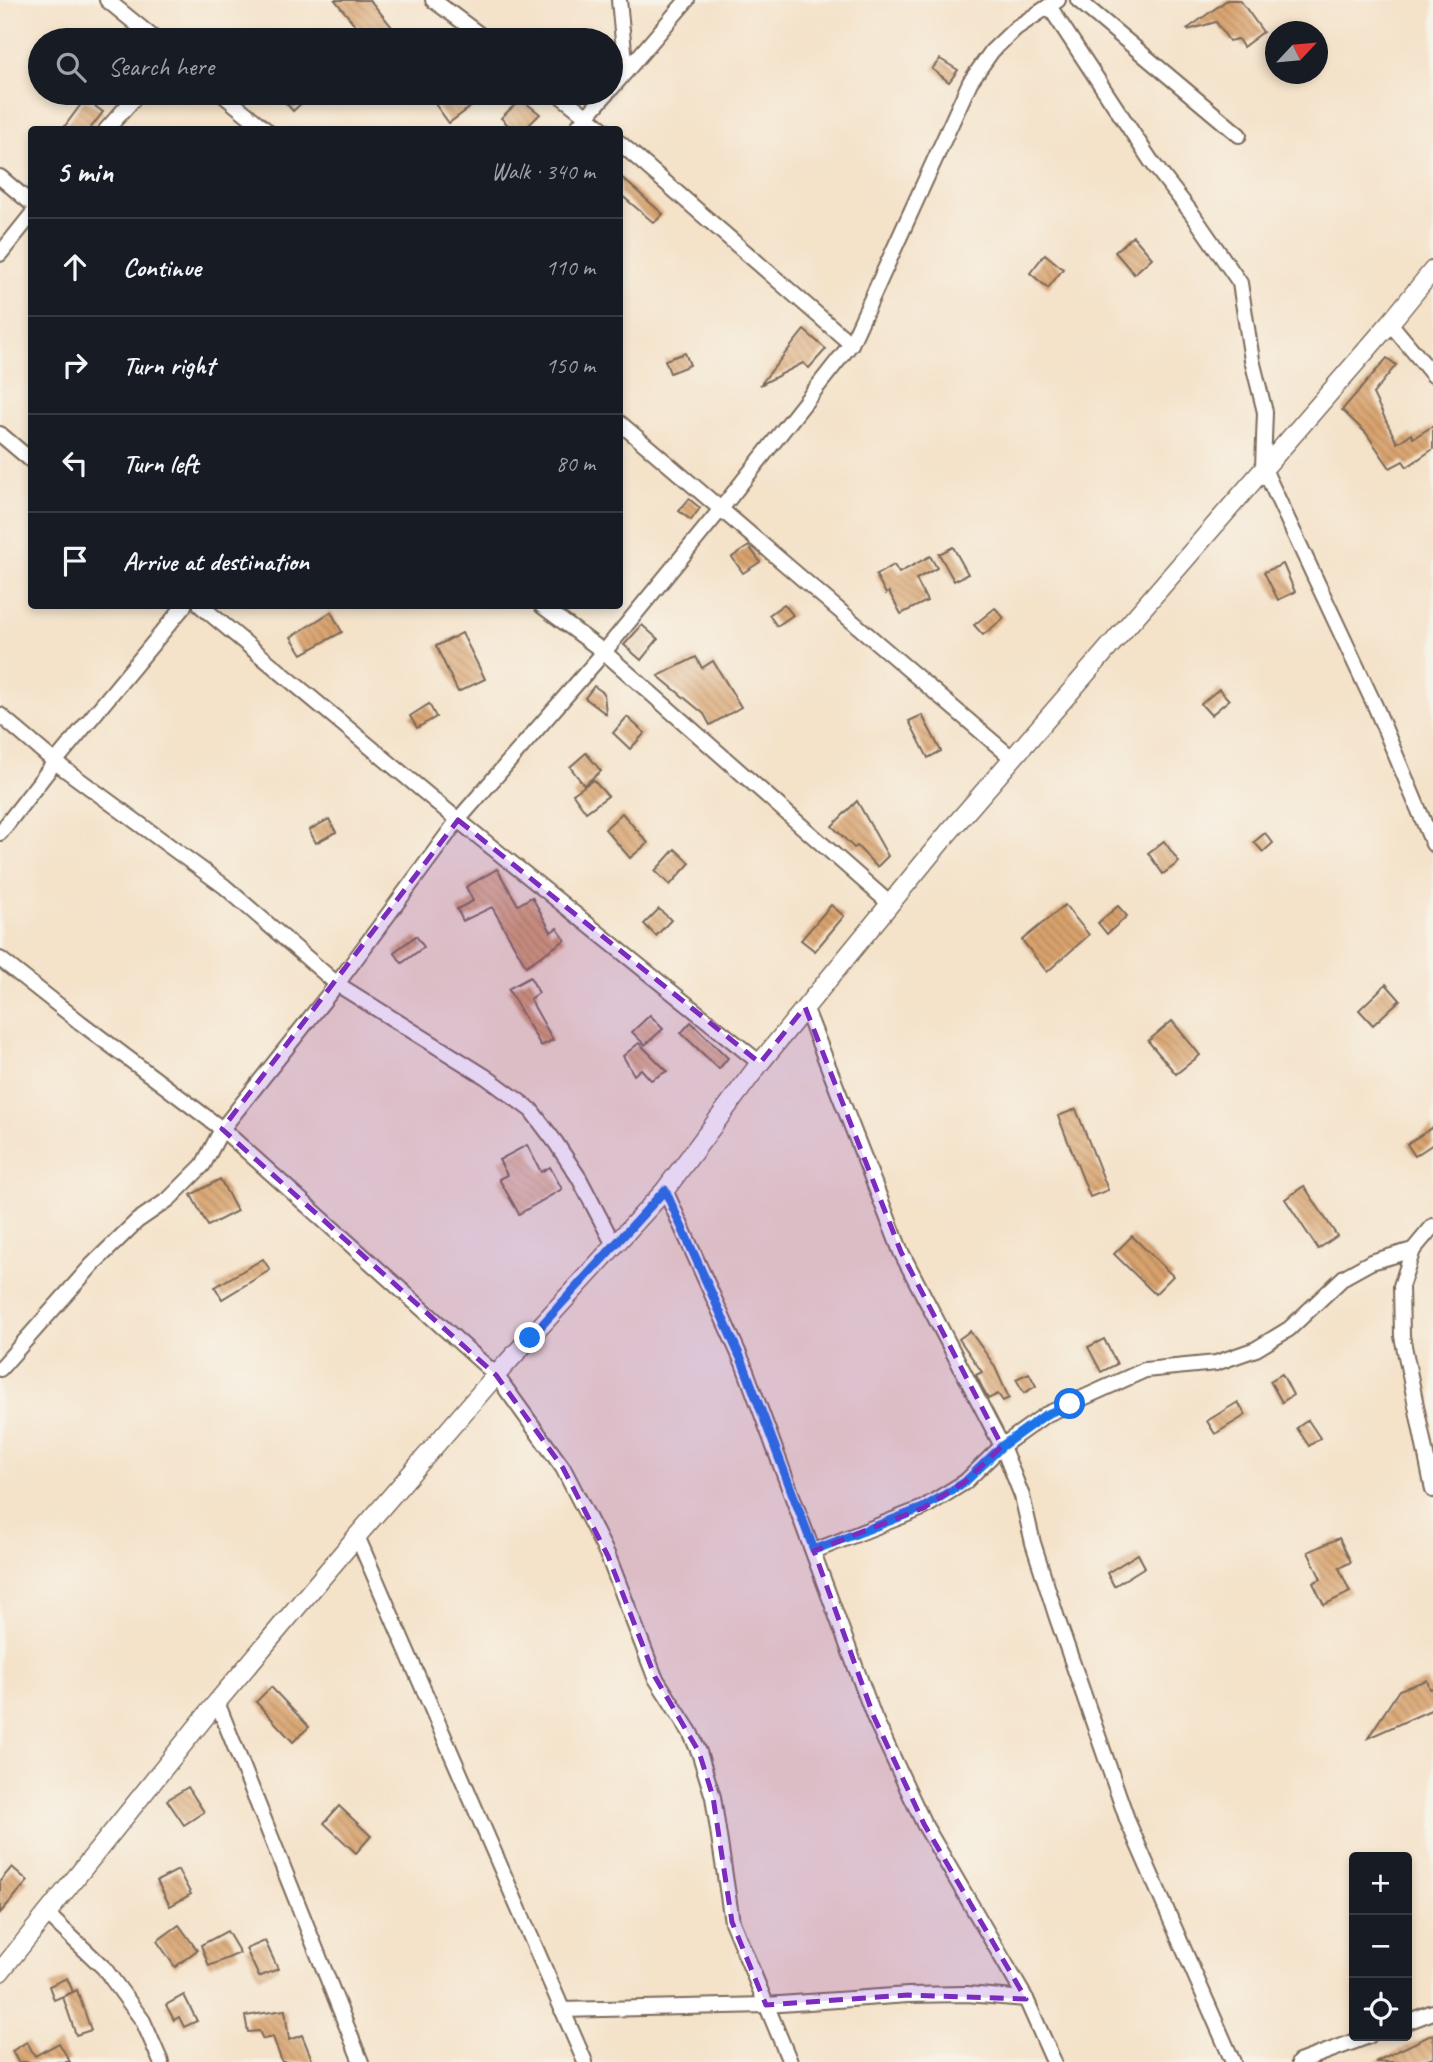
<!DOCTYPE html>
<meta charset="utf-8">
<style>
:root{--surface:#171b24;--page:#242831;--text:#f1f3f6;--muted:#9ea1a6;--line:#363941}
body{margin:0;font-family:Caveat,sans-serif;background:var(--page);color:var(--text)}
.controls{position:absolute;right:21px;bottom:21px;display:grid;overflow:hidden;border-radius:7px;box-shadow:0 4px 10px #0003}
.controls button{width:63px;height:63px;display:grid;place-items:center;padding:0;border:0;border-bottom:2px solid var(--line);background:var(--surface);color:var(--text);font:35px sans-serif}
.compass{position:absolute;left:1265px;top:21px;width:63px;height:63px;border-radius:50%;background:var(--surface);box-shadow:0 4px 10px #0003;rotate:64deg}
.stop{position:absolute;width:21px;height:21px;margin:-16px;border:5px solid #1a73e8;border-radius:50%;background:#fff}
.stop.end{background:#1a73e8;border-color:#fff;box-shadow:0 2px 7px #0008}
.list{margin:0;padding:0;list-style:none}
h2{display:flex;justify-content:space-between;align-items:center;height:91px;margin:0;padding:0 28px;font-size:30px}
h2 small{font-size:23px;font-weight:400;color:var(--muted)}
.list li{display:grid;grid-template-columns:46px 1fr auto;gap:21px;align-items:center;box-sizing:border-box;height:98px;padding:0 28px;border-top:2px solid var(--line)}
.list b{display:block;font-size:26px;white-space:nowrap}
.list em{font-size:23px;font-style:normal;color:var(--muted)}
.icon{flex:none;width:38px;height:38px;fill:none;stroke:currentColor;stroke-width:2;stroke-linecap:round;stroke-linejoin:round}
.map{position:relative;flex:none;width:1433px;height:2062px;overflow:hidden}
.search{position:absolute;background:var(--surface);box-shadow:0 4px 10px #0003;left:28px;top:28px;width:595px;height:77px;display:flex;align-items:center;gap:18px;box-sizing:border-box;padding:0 24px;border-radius:38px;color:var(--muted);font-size:26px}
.panel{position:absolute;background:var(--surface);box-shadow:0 4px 10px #0003;left:28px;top:126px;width:595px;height:483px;border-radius:7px}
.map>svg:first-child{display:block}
.building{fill:url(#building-back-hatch)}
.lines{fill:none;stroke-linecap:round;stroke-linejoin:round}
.minor-casing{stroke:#7c6a5a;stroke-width:18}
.tertiary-casing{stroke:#7c6a5a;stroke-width:21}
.minor{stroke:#fff;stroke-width:14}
.tertiary{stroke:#fff;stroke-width:18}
.route{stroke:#1a73e8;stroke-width:9}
.marked{fill:#7b2cbf;fill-opacity:0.2;stroke:#7b2cbf;stroke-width:5;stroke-dasharray:14 9;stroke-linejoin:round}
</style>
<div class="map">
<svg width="1433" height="2062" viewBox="0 0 1433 2062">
<defs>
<pattern id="building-back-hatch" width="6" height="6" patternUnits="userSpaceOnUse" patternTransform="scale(1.75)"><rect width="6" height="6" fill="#d9a26d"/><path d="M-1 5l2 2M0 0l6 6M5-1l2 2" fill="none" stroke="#b18459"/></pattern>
</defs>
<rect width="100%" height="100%" fill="#f7f3e8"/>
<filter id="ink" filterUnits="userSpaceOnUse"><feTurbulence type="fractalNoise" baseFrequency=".0143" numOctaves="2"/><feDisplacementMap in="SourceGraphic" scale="14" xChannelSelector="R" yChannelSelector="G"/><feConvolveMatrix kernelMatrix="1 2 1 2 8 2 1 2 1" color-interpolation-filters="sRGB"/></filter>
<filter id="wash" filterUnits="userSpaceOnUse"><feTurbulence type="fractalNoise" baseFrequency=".00686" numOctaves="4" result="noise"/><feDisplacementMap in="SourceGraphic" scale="28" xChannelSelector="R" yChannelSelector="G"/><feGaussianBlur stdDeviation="1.57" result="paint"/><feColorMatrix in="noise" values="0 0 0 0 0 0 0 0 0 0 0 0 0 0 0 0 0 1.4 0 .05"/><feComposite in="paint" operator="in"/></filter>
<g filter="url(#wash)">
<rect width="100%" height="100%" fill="#f4e2c9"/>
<g id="blocks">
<g class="building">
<polygon points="335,0 370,0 392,27 376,40 367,40"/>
<polygon points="1227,0 1240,0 1263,32 1243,47 1238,39 1229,41 1216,22 1188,30 1187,29"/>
<polygon points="940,59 958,70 949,82 932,69"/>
<polygon points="277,93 297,93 304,101 293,111"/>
<polygon points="427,93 462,93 472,106 449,123"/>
<polygon points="85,99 103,112 89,130 62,130"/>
<polygon points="521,99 540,114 524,130 513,130 501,118"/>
<polygon points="620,176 663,214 654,223 620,194"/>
<polygon points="1133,236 1152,258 1134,274 1115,252"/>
<polygon points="1045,254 1063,269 1048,288 1030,273"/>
<polygon points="804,330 826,349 809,368 803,363 760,385"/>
<polygon points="685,353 690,365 670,373 665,360"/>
<polygon points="1387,358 1396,365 1373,394 1397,443 1411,434 1413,438 1433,426 1433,449 1407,467 1403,461 1390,468 1366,433 1342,410"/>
<polygon points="689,499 700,508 691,520 679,511"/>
<polygon points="749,546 760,562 743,573 732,557"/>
<polygon points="953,547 968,574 954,581 939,554"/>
<polygon points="930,556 937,568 916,579 927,601 901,614 889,592 886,594 876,575 894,565 899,573"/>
<polygon points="1283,564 1295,592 1278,600 1264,572"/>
<polygon points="784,604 793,615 777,626 769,615"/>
<polygon points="995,608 1004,618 983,635 974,625"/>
<polygon points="331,612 342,632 302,654 291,637"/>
<polygon points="642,625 658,639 641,660 624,645"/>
<polygon points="462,633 485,679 458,692 436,646"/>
<polygon points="696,657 702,668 713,661 741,707 710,725 704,714 658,676"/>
<polygon points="594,686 604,693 606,714 585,698"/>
<polygon points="1219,689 1229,700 1211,715 1201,704"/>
<polygon points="429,704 436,717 417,728 410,716"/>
<polygon points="922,715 941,751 928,758 909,721"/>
<polygon points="627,717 645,733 630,749 613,733"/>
<polygon points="586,753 601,771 584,785 570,767"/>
<polygon points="593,780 608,796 586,812 573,794"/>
<polygon points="857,801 888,856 877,867 857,846 854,848 832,826"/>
<polygon points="622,813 648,843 630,858 605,829"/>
<polygon points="329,819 336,832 316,843 309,830"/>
<polygon points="1265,833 1273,843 1263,852 1254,842"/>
<polygon points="1164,841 1179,862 1163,874 1148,853"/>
<polygon points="675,849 690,863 670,885 655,871"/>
<polygon points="497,869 518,905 532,897 551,932 557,928 565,940 526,966 492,907 463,921 457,909 473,901 466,887"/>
<polygon points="831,905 844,916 815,951 801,940"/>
<polygon points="1065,905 1089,935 1047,972 1022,940"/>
<polygon points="1118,906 1127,916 1107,934 1098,923"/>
<polygon points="659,909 671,920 656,936 644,924"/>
<polygon points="416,936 424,947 402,963 394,952"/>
<polygon points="530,977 539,993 530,999 553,1040 541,1046 508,989"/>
<polygon points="1386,984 1400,1000 1373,1025 1359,1010"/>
<polygon points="650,1015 663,1029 645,1045 632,1032"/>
<polygon points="1172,1021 1200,1055 1176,1074 1148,1041"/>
<polygon points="691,1022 728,1058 719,1069 681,1033"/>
<polygon points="639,1043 667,1071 651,1080 641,1069 634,1075 623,1056"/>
<polygon points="1076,1109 1108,1190 1090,1197 1058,1116"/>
<polygon points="1433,1127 1433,1144 1415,1156 1407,1144"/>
<polygon points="527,1145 541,1172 550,1167 562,1189 519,1214 499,1179 507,1175 499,1160"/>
<polygon points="220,1179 237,1211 208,1226 191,1195"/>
<polygon points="1304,1186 1337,1236 1318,1249 1285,1199"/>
<polygon points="1132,1236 1173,1276 1155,1294 1114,1254"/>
<polygon points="263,1259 270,1270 222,1299 215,1287"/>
<polygon points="970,1331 994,1365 1009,1398 1003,1401 998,1394 988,1399 976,1375 982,1372 959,1339"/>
<polygon points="1104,1339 1117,1364 1101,1372 1088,1347"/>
<polygon points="1029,1373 1036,1386 1024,1393 1016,1379"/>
<polygon points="1282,1374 1293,1395 1282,1402 1270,1381"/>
<polygon points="1238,1402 1246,1415 1215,1434 1207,1421"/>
<polygon points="1308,1420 1320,1438 1309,1446 1297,1428"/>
<polygon points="1339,1538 1351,1562 1339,1568 1350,1592 1324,1605 1313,1583 1321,1579 1308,1552"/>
<polygon points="1138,1554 1145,1567 1114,1586 1107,1573"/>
<polygon points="1427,1680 1430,1689 1433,1688 1433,1709 1368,1738 1399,1690"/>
<polygon points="271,1687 309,1727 293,1742 256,1702"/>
<polygon points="188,1787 204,1812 184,1825 167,1800"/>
<polygon points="339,1806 371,1836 356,1853 324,1823"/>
<polygon points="12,1867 28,1881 0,1913 0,1881"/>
<polygon points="178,1870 191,1894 170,1906 157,1881"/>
<polygon points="179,1925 197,1950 175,1967 157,1941"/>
<polygon points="227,1931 240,1953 209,1966 201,1945"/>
<polygon points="265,1941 278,1969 259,1977 246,1949"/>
<polygon points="67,1978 73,1992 54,2000 49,1986"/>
<polygon points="77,1990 91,2030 76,2035 63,1997"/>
<polygon points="184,1995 197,2021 184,2027 179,2017 174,2020 166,2005"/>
<polygon points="285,2010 289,2040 302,2035 313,2062 282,2062 273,2037 263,2039 259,2031 248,2032 245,2016"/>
<polygon points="1433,2034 1433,2058 1423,2062 1375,2062"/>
<polygon points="27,2042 35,2056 59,2043 70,2062 18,2062 12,2051"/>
</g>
</g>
</g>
<g filter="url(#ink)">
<use href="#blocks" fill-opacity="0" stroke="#7c6a5a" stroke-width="2"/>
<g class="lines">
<defs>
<g id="minor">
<polyline points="107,0 156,40"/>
<polyline points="433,0 487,40"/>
<polyline points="619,0 626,71"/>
<polyline points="1078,0 1239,135"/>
<polyline points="1049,6 1151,161 1193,215 1240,283 1252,360 1265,412 1263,467 1376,708 1433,844"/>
<polyline points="611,89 687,0"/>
<polyline points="221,93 266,130"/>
<polyline points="557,93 604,130"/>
<polyline points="106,130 139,93"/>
<polyline points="575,130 607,93"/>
<polyline points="620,143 851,344"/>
<polyline points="0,177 32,204"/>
<polyline points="0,254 32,214"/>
<polyline points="1390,323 1433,375"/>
<polyline points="620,423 1012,758"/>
<polyline points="0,434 32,461"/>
<polyline points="201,606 458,820 760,1063"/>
<polyline points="542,606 604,652 889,903"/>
<polyline points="0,715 55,762 224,886 337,984 486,1077 531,1110 556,1143 579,1178 614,1245"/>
<polyline points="0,833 55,762 184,606"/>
<polyline points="0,959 81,1023 222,1129 496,1375 563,1468 608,1556 655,1677 690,1732 699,1752 713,1797 732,1922 790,2062"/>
<polyline points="805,1007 901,1252 1002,1446 1022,1496 1033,1543 1057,1618 1128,1822 1233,2062"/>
<polyline points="665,1190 743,1363 874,1717 924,1824 1026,1999 1054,2062"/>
<polyline points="1433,1226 1413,1250 1401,1286 1402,1336 1433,1490"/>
<polyline points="0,1369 93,1264 137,1221 169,1199 203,1165 222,1129 337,984 458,820 604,652 721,509 851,344 970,82 992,51 1016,28 1058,0"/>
<polyline points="357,1536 585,2062"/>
<polyline points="814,1551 923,1508 965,1482 1002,1446 1045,1415 1145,1370 1216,1363 1256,1349 1289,1329 1344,1277 1371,1262 1413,1250"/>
<polyline points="217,1702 361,2062"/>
<polyline points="46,1913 104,1968 143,2021 161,2062"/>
<polyline points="562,2010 766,2005 908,1995 967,1994 1026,1999"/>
<polyline points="1407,2022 1433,2012"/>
<polyline points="1299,2062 1369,2036"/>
</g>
<polyline id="tertiary" points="0,1972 217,1702 357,1536 496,1375 665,1190 760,1063 948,833 1390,323 1433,270"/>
</defs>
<use href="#minor" class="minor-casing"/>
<use href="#tertiary" class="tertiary-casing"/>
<use href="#minor" class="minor"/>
<use href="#tertiary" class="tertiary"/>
</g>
</g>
<g class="lines" filter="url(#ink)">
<polyline class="route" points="530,1338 665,1190 743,1363 814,1550 923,1508 965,1482 1002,1446 1045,1415 1070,1404"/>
</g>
<path class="marked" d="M458,820L760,1063L805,1007L901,1252L1002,1446L965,1482L923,1508L814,1551L874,1717L924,1824L1026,1999L908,1995L766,2005L732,1922L713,1797L699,1752L655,1677L608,1556L563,1468L496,1375L222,1129Z"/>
</svg>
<div class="controls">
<button>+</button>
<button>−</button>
<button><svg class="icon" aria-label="locate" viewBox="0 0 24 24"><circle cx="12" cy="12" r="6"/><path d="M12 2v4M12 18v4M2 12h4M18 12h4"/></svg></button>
</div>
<svg class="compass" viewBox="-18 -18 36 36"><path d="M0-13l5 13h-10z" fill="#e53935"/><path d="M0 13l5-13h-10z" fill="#9ea1a6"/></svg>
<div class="stop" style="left:1070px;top:1404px"></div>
<div class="stop end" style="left:530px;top:1338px"></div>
<div class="search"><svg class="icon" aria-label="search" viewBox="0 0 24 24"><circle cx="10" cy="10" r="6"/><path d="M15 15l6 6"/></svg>Search here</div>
<section class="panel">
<h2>5 min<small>Walk · 340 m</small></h2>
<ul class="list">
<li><svg class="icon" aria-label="ahead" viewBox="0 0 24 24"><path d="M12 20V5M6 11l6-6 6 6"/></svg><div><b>Continue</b></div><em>110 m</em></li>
<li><svg class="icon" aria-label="right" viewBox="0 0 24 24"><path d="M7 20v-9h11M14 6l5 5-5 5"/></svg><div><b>Turn right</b></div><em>150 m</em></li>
<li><svg class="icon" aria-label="left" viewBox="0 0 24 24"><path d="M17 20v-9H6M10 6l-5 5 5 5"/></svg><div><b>Turn left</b></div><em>80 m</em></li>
<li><svg class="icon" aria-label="arrive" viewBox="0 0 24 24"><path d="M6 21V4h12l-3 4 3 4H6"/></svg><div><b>Arrive at destination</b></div></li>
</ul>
</section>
</div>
